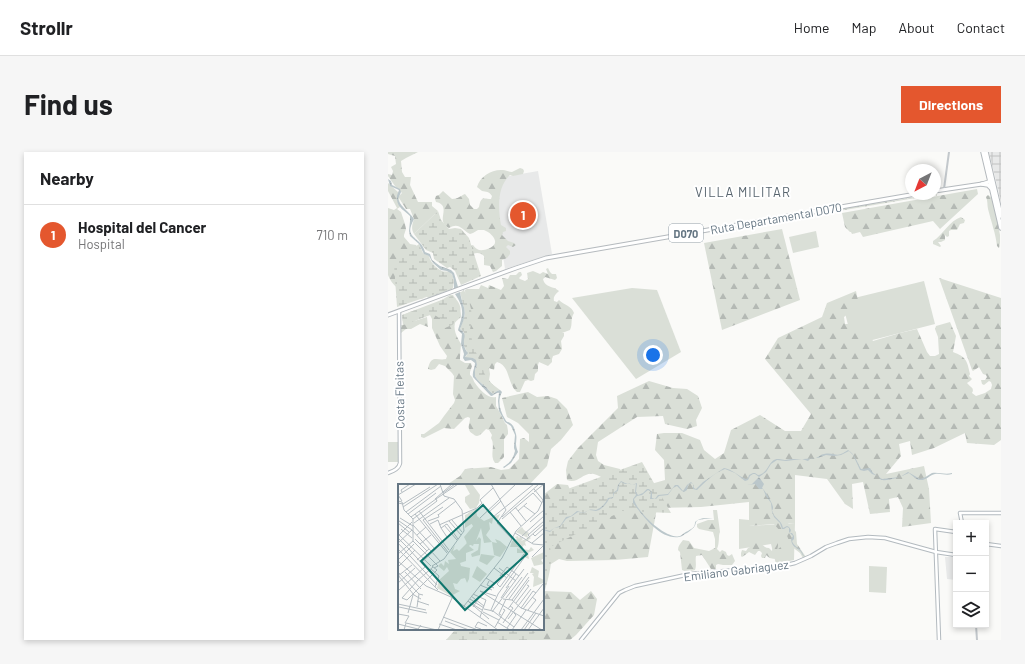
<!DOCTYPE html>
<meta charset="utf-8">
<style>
:root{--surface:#fff;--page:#f6f6f6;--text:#202124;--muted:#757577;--line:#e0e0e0;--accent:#e4572e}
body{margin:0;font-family:Barlow,sans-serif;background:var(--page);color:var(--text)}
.controls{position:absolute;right:12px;bottom:12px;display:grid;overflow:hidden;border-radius:0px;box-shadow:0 2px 6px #0003}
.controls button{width:36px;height:36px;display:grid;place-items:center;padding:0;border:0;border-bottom:1px solid var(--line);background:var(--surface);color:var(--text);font:20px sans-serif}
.compass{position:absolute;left:517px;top:12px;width:36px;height:36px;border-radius:50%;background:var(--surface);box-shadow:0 2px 6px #0003;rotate:222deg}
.you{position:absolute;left:265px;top:203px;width:14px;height:14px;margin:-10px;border:3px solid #fff;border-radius:50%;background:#1a73e8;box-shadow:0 0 0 6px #1a73e833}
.badge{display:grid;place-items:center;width:26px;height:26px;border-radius:50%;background:var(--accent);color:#fff;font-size:13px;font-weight:700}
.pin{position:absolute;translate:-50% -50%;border:2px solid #fff;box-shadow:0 1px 4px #0006}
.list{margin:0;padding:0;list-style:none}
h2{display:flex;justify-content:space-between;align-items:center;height:52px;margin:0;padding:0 16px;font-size:17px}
h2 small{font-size:13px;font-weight:400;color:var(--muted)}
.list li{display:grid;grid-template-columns:26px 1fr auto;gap:12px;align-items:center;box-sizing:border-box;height:60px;padding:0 16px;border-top:1px solid var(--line)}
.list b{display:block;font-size:15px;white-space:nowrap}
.list p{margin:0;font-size:13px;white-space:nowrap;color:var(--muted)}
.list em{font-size:13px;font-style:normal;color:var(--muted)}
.icon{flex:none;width:22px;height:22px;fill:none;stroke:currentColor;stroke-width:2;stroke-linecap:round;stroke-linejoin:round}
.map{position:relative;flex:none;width:613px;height:488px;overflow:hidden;border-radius:0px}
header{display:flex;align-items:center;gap:24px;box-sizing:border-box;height:56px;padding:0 20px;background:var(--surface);border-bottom:1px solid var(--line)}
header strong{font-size:19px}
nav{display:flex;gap:22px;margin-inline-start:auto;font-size:14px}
.intro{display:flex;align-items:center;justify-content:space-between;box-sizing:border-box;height:96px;padding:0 24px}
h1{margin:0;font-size:28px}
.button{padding:10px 18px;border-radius:0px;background:var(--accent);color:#fff;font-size:14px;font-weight:700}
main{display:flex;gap:24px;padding:0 24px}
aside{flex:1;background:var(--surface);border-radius:0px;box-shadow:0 2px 6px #0003}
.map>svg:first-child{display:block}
.built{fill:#e8e9e9}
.industrial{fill:url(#industrial-grid)}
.green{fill:#dadfd7}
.forest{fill:url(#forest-firs)}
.wetland{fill:url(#wetland-marsh)}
.park{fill:url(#park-dots)}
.water{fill:url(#water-ripples)}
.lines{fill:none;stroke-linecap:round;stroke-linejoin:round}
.secondary-casing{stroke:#b3babf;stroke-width:4.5}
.primary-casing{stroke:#b5babe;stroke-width:5}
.trunk-casing{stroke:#b4b9bd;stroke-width:5.5}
.tertiary{stroke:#c3c8cc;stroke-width:2}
.secondary{stroke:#fff;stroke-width:2.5}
.primary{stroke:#fff;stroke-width:3}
.trunk{stroke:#fff;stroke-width:3.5}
.labels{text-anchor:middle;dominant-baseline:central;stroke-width:4;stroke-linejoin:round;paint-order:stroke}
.shield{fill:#fff;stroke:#939fa8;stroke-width:1}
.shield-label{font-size:11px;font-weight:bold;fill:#657683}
.street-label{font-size:12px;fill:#657683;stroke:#fff}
.neighbourhood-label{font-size:13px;letter-spacing:1px;fill:#57646e;stroke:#fff}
.inset-road{fill:none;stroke:#b5bdc2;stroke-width:1}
.view{fill:#0f766e;fill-opacity:0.15;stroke:#0f766e;stroke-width:2}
.inset-edge{fill:none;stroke:#657683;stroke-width:2}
</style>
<header>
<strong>Strollr</strong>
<nav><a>Home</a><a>Map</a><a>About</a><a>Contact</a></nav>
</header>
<div class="intro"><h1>Find us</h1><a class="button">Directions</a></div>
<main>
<aside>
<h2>Nearby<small></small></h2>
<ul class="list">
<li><span class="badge">1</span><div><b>Hospital del Cancer</b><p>Hospital</p></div><em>710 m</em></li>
</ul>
</aside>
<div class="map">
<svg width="613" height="488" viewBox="0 0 613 488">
<defs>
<pattern id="industrial-grid" width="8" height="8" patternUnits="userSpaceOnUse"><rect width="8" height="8" fill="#e8e9e9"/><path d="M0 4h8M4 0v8" fill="none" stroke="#c0c1c2"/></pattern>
<pattern id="forest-firs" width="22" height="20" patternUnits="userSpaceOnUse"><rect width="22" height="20" fill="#dadfd7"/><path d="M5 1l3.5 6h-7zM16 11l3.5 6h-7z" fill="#b4b9b4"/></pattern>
<pattern id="wetland-marsh" width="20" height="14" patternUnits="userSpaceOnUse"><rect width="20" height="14" fill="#dadfd7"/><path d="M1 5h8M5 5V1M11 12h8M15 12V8" fill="none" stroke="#b4b9b4"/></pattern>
<pattern id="park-dots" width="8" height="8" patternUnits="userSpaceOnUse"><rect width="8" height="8" fill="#dadfd7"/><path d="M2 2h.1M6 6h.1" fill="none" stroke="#b4b9b4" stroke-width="1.8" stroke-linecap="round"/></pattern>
<pattern id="water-ripples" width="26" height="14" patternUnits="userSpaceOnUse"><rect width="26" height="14" fill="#bbc7cb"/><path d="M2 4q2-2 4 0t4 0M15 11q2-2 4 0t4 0" fill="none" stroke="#9ca6aa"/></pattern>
</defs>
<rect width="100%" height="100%" fill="#fafaf8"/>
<g class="built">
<polygon points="150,19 164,102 117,117 107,50 116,25"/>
<polygon points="557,405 566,405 568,428 559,427"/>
</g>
<polygon class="industrial" points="601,0 613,0 613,50"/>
<g class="green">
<polygon points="428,79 431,95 405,101 401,85"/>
<polygon points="536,129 547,172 465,193 454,149"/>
<polygon points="244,136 269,138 293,200 248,227 184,146"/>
<rect x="0" y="290" width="10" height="20"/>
<polygon points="351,367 361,368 361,374 407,371 406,408 388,412 383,392 351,397"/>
<polygon points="481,414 499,415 498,441 481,440"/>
</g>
<g class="forest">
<path d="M0,0H30L18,6L13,9L14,20L17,25H23L22,33L30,50H44V54L50,59L26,82C23,77 24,73 26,67L22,57H18L11,46L12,55L9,57L13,60L17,72L18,77L16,83V85L22,92L28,93L34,100L37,108L65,127L64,137L40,146L37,141L36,146L33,147L30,146C17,140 6,138 0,123V56L6,58L9,56L0,39V31L10,40V45L14,41L7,34L0,24V22L4,23L5,19L3,15L8,12L7,4L0,2Z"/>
<path d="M132,16L135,17L136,19L135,22L125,24L122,23C109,35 110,56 113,73L118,76V79L115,80L114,83L120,89L126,91L128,93L125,95L120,93L118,95L122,99V102L119,106L114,108V114L108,119L105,120L102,114L96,113V104C93,101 89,100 85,102L82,94L85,93C90,100 94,99 102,96C113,91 104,81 96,78H90L85,81L82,82C73,77 71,70 61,76C46,69 65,54 48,50L47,47L48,44L51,43L55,39L64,47C70,47 72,44 77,42L81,47L82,53L86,57H89L91,55C93,45 94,46 103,47L104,44C101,39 98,40 94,39L89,35C92,24 104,17 115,18C118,18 121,20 124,20Z"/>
<polygon points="589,37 590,42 552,77 545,69 475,85 472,80 464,82 463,80 462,80 457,75 454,61"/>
<path d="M600,43L603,45L606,51L612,83V91L611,96L609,94C608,83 603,69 600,57C599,53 600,49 598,45Z"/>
<path d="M573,65L577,68L576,71L572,72L569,78H563L561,79V84L559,85L557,83V88L553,90H550L553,94L552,95L545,92V89C555,83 561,69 573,65Z"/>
<polygon points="394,77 412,148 334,178 316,91"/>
<path d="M160,116L162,120L164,122H168L169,126L167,128L157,125L155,127C157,136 166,134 171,139C168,142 165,144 166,149L169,150L171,148C176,153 184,154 186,161C182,167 185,172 182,178L174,181H176V184L173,189L174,197L171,202L165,204L164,207V210L160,214L151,210L150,213V219L147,222L146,228L143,229L140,228L137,229L132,240H129C128,239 125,236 125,235C119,225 121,214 109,210L107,212L106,218L101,216L102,222L101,228L103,231L107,235L103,238L75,173L78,168L77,138L79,137H91L93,133L100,136L101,133L113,138L116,134L114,126L120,127L122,123H128L131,120H133L134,123L131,126L132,127L137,129L140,127L139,121L145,119L152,122L155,120L160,122L158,117Z"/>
<path d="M551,126L613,146V288L606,293L579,291L577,281L546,296L524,303L522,289L511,292L513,304L498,322L536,314L541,337L543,371L514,375L515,356L510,345L501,347L502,360L482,362L475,330L464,332L465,357L457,352L439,327L407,323V371H400L408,380L409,392L418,405L415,406L412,401L403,394L398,381L392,379L386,372L361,374V350L313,355L269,356L260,405L227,408L179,409L171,407L155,417V343L169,332L180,333L183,340L216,327C196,312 193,334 179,328L178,318L180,309L190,296L230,256L229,244L261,229L285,236L299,237L310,244L314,256L308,268L309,274L299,277L277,272L275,264L249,265L210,290L208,303L210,309L216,313L232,317L235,326L256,334L277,328L276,308L267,298L269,282L276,281H294L312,288L316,298L327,307L336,301L343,278L372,263L397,279H413L423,262L377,207L390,186L434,165L439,151L468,139L471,153L456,165L457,172H472L474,183H482L485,189L512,181L529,177L539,200L542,204H547L551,202L550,185L547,177L548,174L562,170L568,184L565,200C578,205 579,208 582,222L581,224L584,227L582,229L579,231C582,235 587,236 584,241L588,244L597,241L603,237L604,233L603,230L601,229L596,233L594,232L593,228H597L599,225L598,223L595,222L591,215L585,219L584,218Z"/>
<path d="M62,143H65C67,146 71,150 72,154C74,159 70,163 68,168C64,177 69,185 73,192L72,205V208L77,211H83L84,214L82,220V223C85,225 85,228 87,231C92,238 100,247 108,245V254L111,259L117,271L119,273L120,279V282L116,287V305L110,311H107C101,303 108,294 103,286L104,283L101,278L98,277C94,281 90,287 85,282C83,281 81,279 81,277C80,274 82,270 82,266L80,265L77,266L66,277L56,276L36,286L33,285V282H36L51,271L56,264L66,251L67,248L65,242L66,224L64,221L57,214L51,212L47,217L43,218L40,217C43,202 49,209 58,207L59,204L52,194L44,176V167L42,163H40L26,169L39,165L40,175L32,172L23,177H18L13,181L12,180L11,174L17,172C14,169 14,167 15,164C21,159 29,158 36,156C45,153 54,148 62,143Z"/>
<polygon points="140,240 149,245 160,244 169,247 179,257 185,273 173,288 163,297 159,314 141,333 60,333 60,332 72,324 77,317 103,315 113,318 121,317 131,307 132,287 136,286 141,290 141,282 130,271 119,265 114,246"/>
<path d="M325,358H329L332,380C330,384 332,390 329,397L332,400L334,398L338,400L339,403L341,404L344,402L347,409L344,413H335L330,412L328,413V417H323L314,403L308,404C307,409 309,413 307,418L299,420L294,418L292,400L290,398C290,394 292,392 295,388L301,389L306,396L321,399L327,396V387L325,380L311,377L309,375V372L320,368H326Z"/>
<path d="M365,381L370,383C373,388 373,396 381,396L384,399L388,382L390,381L392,382V384L390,386V394L389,398L395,393H400L402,396C399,401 395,401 390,400L389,401V403L392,406V408L390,409L388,407C384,407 381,406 378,403L377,406H374L373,404L374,401L372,399H370L367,403L361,400L357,403L354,405L353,404V401L354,398L358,399L360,396L362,395L359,389L362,386V383Z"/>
<polygon points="155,439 183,440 192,448 203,439 209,447 206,463 188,483 182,488 64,488 69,477 155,477"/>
</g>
<g class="wetland">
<polygon points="50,59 53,68 61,77 67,76 73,77 81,86 93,124 73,133 67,119 62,115 59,116 46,107 45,101 38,98 26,82"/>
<path d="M31,92L35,101L41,104C42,110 49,117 54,119C56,120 59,119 61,120C67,123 66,130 65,136L9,155L6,112Z"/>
<path d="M76,138L81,149L83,157L84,166L82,178L85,193L98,225L104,232L112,238L109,239L105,242C102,240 100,237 97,234C93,231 90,229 87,224V218L89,213L85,206H77V205L79,203V200L75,192L76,180L72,177L77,163V160L72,140H73Z"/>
<path d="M64,144C70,150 73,156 73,165L64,173L57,176L53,167L45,162L15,173L14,163Z"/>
<path d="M254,310L283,361L234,359L162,395C166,412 159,429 155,446V353L174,339Z"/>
<polygon points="68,477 150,477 140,488 58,488"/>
</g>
<polygon class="park" points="554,39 554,40 549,41 549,44 548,44 548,43 545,43 392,69 391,68 194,101 194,100 537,42 541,42 477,53 547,42 547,40"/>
<g class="water">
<path d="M0,27L3,29L4,33L12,37L13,40L10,47C14,57 21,59 26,67C18,82 24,83 32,91C35,94 36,97 37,100L42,102L44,108L52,114L63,118L66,121L70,135L66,137V128L64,122L59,119L53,118L45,111L41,104L36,102L31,92L22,84L21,79L22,69V64C17,59 10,56 9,48C8,45 10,41 11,38L2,34Z"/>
<path d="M72,140C75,158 81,157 72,177C80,183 75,185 76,192C76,195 78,199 80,201L77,205L85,206L88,208L89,213L87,218V224C90,229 93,231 97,234C100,237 102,240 105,242L109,239L112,238L114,240C109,249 112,259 117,267C119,271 119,269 122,271C126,273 127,279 128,282C129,286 128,289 128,292C128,295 129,297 130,300L123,311L116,316L115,315C122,311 125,307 127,299L126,296V294L127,283L123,274L117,270L111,259L110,249L111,241C108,240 106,244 103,244L101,242L85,225C84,219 87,216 87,211L83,208L77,209L75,206L76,202L73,192L74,182L70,178C75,162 77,157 67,142Z"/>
<path d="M460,298C467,302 469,310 473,317L482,316L485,321L494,327L512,325L520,320L532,327C537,326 540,323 544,321C551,320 557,323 564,321V322C558,324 553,321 547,322C542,323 537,329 532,328C528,328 524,323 521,321C512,325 502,329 493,328L490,324L484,322L480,318L476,319L472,318L465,303L461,299L453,303L446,304L438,303L430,306H423L420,309L414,307L398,309L389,308L383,312L378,320L371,325L376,332L374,336C377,338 385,352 385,355C385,360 383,356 385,361C387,367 393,367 395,376L399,374L401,375L403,378L402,381H404L406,384V387L404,389C406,395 411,395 414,400C415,402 416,404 417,405C415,404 414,402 413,400C408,394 404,396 403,387L405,384L401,380V376L399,375L396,377H394L392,371L386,365L384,360L383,351L378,344L375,337H371L367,332L359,333L364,332L371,325L367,322H365L362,324L360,328L357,329L347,321L337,317C326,321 317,330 309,338L305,337V332L303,331L300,333L299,338L296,340L294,339L289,334L285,336L280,343L271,344L268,347H262L263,340L260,338L254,343L249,344L246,347C248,359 278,388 292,384C294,383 297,380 300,379C304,376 307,376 307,370C312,365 319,366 325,366L316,367L310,368L308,370C307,376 304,377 299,381C296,382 294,385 291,385C272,388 255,364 245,351V347L248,343L247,340L248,332L244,333L240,331L237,332L233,330L231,333L230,339L226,341L225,346L221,347C219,351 214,358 208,359C206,359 204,358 201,358L195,361L190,360L184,364L178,367L172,375L166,376L162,380L155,378V377L162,379L166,376L172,374L178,365L183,364L189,359L196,361C202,357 201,357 208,358C213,356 218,351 220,346L225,345V341L229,338L230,333L233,329L237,331H241L244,333L249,331L248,340L250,343L255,341L259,337H261L264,340V346L267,347L270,343L280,342L287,333H290L295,339L299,333L303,330L305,332L306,336L308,337L315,330L336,316C344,317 350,324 358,327L360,326L361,323L365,321H367L370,323C381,322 380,306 391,307C393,307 395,308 397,308C400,308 400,307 403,307C411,307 420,307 428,306C431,305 433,302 436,302C448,300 447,307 460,298Z"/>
</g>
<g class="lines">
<defs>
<g id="secondary">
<path d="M0,321C5,319 11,317 12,311L11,159"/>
<polyline points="574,371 572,361 613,361"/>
<polyline points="598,392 613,394"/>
<polyline points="193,488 231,441 237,438 247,434 302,422 394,414 407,411 423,404 438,395 449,391 461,387 480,385 497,386 548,400 568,403"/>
<polyline points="551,488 547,377 568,380"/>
</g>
<g id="primary">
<polyline points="547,39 594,32 600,30 602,29"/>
<polyline points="0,163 128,116 158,106 528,42"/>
</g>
<g id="trunk">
<polyline points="595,0 613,76"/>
<polyline points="598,0 613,64"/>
<polyline points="594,32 600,33 603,36"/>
</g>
</defs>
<use href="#secondary" class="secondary-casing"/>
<use href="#primary" class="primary-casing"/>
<use href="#trunk" class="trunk-casing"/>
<g class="tertiary">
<polyline points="556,37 561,0"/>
<polyline points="588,473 589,488"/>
</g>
<use href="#secondary" class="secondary"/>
<use href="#primary" class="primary"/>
<use href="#trunk" class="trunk"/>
</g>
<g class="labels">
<rect class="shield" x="281" y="72" width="34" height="18" rx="3"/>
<g class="shield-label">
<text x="298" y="81">D070</text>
</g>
<g class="street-label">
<text transform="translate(388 66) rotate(-10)">Ruta Departamental D070</text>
<text transform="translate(11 243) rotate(-91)">Costa Fleitas</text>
<text transform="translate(348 418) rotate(-7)">Emiliano Gabriaguez</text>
</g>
<g class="neighbourhood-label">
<text x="355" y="40">VILLA MILITAR</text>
</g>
</g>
<g transform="translate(10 332)">
<rect width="146" height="146" fill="#fafaf8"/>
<path d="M83,70L97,72L89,81L81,77Z" fill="#dadfd7"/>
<path d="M78,26L79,32L86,37L102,30L100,35L95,34L94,40L91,38L92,45L88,51L94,58L99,59L97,55L102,57L109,63L102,73L96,71L94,58L86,59L83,44L78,57L81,53L83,55L82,71L74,73L73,70L80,66L81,60H73L71,62L76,66L68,69V77L62,79L63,82L72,84L71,95L69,99L67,94L63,95L59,100L55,99L57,105L62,107L53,112L39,104L41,96L51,87L49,83L46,87L40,82L43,79L46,82L47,77L51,80L50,76L58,75L52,68L57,61L55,67L59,65L61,67L69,59L66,53L76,41L75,39L67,44V31ZM124,43L126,46L131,49L129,52L133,54L127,58L128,62L126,61L123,65L131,66L133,63L136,66L130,69L131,75L126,73V69H119V64L123,66L120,63H112L114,57L119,55L117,53L120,52L121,55L122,52L125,55L123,57L130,54L118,48ZM146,68V74L143,76L146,80L136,82L133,74ZM79,82L89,90L82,98L74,93ZM134,83L141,87L140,93L146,96L145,99L135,103L136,93L134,90L136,89H132Z" fill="#dadfd7"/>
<path d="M74,0L82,11L81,19L78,24L72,25L67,18V13L72,10L67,1ZM79,24L78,30L83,41L75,62L68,59L73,55L77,45L71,36L70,29Z" fill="#dadfd7"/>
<path class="inset-road" d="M93,0L108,26L99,39L114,55M136,5L145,16M4,8L3,6L12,0M136,8L146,0M45,9L57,0M37,15L54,0M0,17L4,18L6,26L15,35V57L40,82L36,84M4,17L0,11L18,0M0,19L5,20L32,3M126,22L137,30M5,23L40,0M45,23L25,36L50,68M117,23L128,37M21,27L51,66M120,27L129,19M8,28L43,2M112,28L123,42M90,29L103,17M10,30L38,9M17,30L49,69M65,30L79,24L84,19L82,16L95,4M40,31L58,17M13,33L38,15M95,33L136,0M104,33L141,0M2,34L15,42M82,34L118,0M15,35L39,17L38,15L60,0M104,35L135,9L144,19M54,36L64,48M1,37L14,46L42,77M30,37L41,33L40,30M51,37L63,51M132,38L146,26M0,39L11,48M16,39L51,14M32,40L40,36L43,44L46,42M15,41L37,65M41,41L64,31M46,41L59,56M47,41L49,40L60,55M43,44L49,53L55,49M3,45L14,54M14,46L0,59L39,101M117,49L135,60L146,61M0,50L33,82M135,50L137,52L146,44M1,51L14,38M19,51L28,43M124,52L146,32M132,53L130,51L146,37M0,54L11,65M17,55L29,67M129,55L146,40M134,59L146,49M22,60L33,51M0,65L40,106M0,70L15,57M134,73L146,61M0,76L16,60M19,76L31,65M0,77L28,102L53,113L100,146M23,79L42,61M0,83L17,66M96,84L109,94M101,84L118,97M33,85L41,92L37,103M31,86L39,95M0,88L21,110M7,88L23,105M0,91L16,111L23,115M0,92L14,81M102,92L109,83L121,92M88,94L96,99L91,105M21,95L4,114L9,116L39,86L34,82L46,75L66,47L64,26L56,15L46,12L42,0M19,97L35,83M91,97L89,101L96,104M0,99L17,84M82,101L94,106M102,103L126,70M102,103L99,100L106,92M108,104L118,90M1,106L27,83L11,65M82,107L144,146M82,107L98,112M75,110L88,116L82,133M73,112L86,122M103,114L111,102M108,114L124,93M72,115L86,124M105,115L114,116L123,124L146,132M111,115L130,89M114,116L131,93M19,117L31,121M70,117L91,135M71,118L84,126M118,119L131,102L129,101M0,120L28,126M66,122L104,74L118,47L140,27L146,14M120,122L133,105M1,123L29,129M19,123L21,110L25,111M75,123L83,111M123,124L135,107L138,109M86,125L95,127L116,143M110,125L131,96M125,125L145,100M93,126L100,110L126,74M130,126L138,116L134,113M85,128L101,136M94,128L126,85M10,129L15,111M0,130L11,132L7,139M103,131L101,130L108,115M45,133L80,146M110,135L120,122M47,137L71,146M99,138L112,146M105,139L115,124L112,122M0,140L20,145L23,141M41,140L59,146M97,143L107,126L105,125M109,144L118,131L116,129M83,145L77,143L80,138L89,142M6,146L8,139L39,146M40,146L54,114M114,146L128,126M123,146L146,115M126,146L138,129M130,146L146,124"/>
<path class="view" d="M85,21L129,70L67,126L23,77Z"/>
<rect width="146" height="146" class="inset-edge"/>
</g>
</svg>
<div class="controls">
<button>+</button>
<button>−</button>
<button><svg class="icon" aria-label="layers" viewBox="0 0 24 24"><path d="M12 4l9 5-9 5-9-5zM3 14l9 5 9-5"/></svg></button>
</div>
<svg class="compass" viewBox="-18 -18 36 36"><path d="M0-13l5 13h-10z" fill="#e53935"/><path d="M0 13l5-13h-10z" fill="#757577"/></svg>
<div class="you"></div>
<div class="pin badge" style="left:135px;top:63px">1</div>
</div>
</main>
